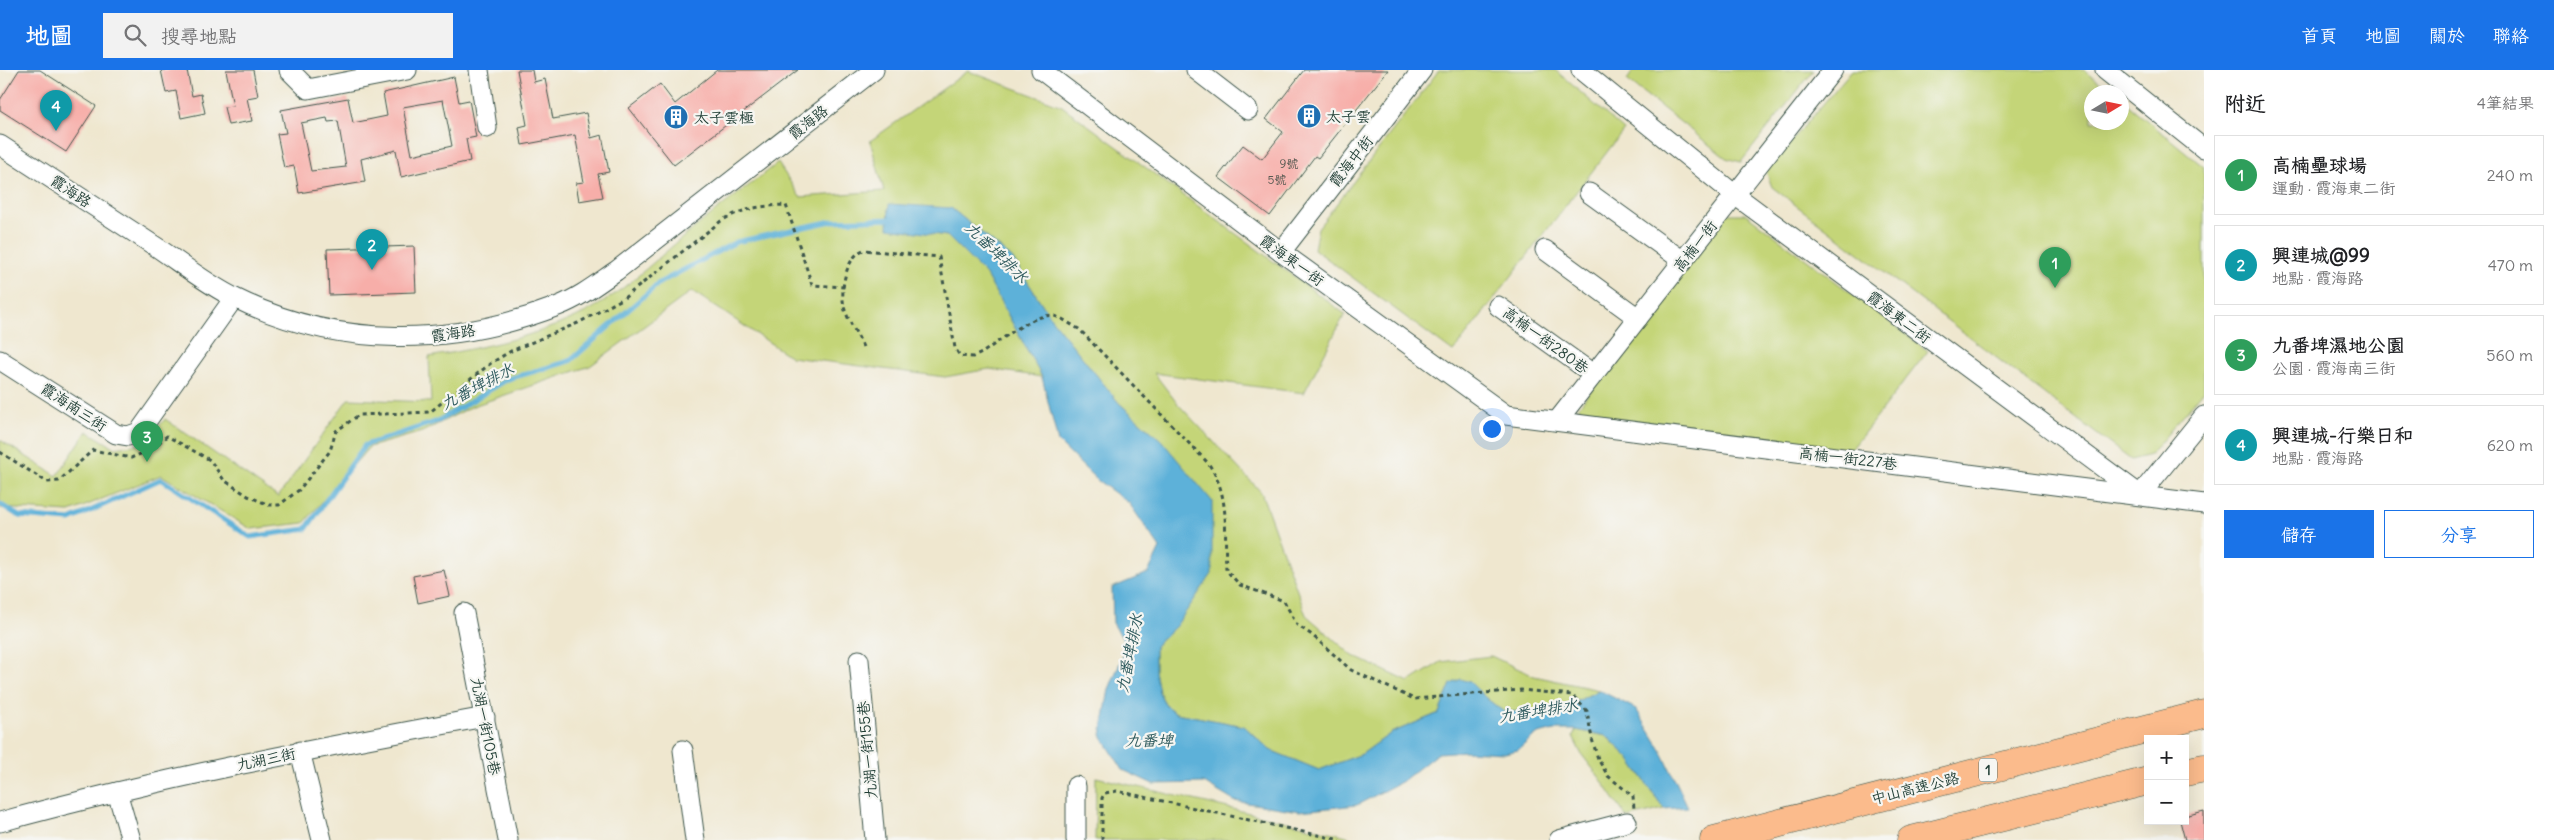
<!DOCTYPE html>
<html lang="zh-TW">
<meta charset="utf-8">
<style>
:root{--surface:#fff;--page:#f2f2f2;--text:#202124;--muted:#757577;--line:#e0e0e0;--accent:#1a73e8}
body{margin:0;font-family:Delius,"LXGW WenKai TC",sans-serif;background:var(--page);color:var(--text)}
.controls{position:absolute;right:15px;bottom:15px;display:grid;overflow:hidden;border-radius:0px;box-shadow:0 5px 20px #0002}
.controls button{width:45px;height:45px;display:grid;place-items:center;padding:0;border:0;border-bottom:1px solid var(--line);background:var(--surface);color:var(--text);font:25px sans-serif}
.compass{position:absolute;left:2084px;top:15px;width:45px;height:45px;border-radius:50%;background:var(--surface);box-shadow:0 5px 20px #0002;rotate:80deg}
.you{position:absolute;left:1491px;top:358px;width:18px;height:18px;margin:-12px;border:4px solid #fff;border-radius:50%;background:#1a73e8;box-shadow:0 0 0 8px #1a73e833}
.badge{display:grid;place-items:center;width:32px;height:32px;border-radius:50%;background:var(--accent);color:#fff;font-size:16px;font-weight:700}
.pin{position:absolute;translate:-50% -41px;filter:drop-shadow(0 1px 2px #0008)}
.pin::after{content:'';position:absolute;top:26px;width:18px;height:15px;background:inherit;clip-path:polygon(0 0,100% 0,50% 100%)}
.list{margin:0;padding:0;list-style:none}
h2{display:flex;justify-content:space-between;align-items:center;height:65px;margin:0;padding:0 20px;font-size:21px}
h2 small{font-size:16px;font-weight:400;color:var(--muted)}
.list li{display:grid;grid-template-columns:32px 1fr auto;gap:15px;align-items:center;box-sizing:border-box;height:80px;margin:0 10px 10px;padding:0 10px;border:1px solid var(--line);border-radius:0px}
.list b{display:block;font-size:19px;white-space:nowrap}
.list p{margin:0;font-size:16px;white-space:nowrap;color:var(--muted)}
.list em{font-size:16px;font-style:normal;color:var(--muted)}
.actions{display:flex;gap:10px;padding:15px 20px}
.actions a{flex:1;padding:11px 0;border:1px solid var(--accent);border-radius:0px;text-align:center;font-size:18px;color:var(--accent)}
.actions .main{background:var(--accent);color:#fff}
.icon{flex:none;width:28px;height:28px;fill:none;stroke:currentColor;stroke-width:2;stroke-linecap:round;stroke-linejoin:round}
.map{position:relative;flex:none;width:2204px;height:770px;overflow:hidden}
header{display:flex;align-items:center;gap:30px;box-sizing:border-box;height:70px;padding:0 25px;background:var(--accent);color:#fff}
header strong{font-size:24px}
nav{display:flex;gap:28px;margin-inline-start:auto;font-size:18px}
.search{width:350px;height:45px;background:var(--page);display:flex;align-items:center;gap:12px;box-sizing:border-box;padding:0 18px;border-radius:0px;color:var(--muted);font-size:19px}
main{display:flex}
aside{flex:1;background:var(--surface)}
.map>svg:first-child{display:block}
.green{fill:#c4d578;stroke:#728956}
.water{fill:#5db1d9;stroke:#3e7786}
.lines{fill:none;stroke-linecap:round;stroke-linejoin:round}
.stream{stroke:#5db1d9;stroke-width:5}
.building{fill:#f7aea9;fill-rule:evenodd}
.minor-casing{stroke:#3e564b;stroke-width:21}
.highway-casing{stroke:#3e564b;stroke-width:29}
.path{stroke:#3e564b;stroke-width:3;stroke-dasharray:4 4;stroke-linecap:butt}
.minor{stroke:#fff;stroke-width:19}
.highway{stroke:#fbbb8c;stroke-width:28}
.labels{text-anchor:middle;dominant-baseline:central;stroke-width:4.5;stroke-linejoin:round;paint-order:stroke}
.number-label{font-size:12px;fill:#555951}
.shield{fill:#f6f6f2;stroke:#60746d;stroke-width:1}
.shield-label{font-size:14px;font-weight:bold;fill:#1f3d34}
.poi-label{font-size:15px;fill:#1f3d34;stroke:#f6f6f2;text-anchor:start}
.street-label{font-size:15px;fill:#1f3d34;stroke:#f6f6f2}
.water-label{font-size:16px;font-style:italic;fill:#2e5a5d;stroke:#f6f6f2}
</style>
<header>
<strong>地圖</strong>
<div class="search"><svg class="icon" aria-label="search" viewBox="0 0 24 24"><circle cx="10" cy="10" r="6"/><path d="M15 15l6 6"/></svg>搜尋地點</div>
<nav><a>首頁</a><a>地圖</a><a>關於</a><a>聯絡</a></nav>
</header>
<main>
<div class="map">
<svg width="2204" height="770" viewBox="0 0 2204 770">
<rect width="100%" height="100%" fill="#f6f6f2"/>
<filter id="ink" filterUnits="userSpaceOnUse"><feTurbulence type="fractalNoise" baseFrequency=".02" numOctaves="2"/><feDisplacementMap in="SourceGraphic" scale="10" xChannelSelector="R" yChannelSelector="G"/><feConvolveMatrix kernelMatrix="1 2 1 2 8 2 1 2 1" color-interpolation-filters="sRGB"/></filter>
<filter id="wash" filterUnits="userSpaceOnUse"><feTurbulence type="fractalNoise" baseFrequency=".0096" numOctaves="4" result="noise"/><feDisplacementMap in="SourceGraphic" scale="20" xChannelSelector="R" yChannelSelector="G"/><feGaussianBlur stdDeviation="1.12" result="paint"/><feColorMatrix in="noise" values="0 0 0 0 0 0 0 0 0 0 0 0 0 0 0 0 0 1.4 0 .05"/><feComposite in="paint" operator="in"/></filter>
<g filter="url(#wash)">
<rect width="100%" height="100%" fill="#efe7cf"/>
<g class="green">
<polygon points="1439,0 1555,0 1624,60 1453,282 1314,179 1318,158"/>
<polygon points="1634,0 1814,0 1741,92 1726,88 1627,10"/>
<polygon points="1852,0 2084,0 2112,22 2092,22 2092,52 2122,52 2122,30 2204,97 2204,320 2150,385 2131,390 1772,117 1766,101"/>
<path d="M968,1L1062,36L1345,244L1304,323L1154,303L1177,333L1261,422L1306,545L1353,586L1409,612L1441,592L1491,586L1534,606L1599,620L1560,640L1504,642L1486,628L1470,612L1451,614L1439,643L1391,663L1362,684L1319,700L1270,680L1244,656L1176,643L1166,636L1159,622L1155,601V576L1176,556L1161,370L1119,333L1053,251L1012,188L951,138L888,157L947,166L986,205L1042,307L989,299L945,307L791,287L692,221L590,296L473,336L422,362L369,377L304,453L251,459L161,405L70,442L0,438V370L57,406L87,361L115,378L145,373L165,349L278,427L348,329L431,332L429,287C483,277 537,267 586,242C622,223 651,194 682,168C713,142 746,118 778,93L800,127L884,121L870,71Z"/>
<polygon points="1728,144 1746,144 1928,281 1850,381 1579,346 1579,336"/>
<polygon points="1576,660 1606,666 1629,688 1664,739 1627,748 1600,708 1582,685 1573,667"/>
<polygon points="1096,707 1347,766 1352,770 1095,770"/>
</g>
<polygon class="water" points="889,134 951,138 1012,188 1053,251 1119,333 1161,370 1212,431 1212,504 1176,556 1155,576 1155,601 1159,622 1166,636 1176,643 1244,656 1270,680 1319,700 1362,684 1391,663 1439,643 1451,614 1461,609 1470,612 1486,628 1504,642 1560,640 1599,620 1636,639 1661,680 1688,737 1664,739 1629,688 1607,666 1576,660 1554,660 1535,665 1518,680 1505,683 1466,681 1438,683 1404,710 1357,735 1300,741 1234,731 1204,713 1153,714 1123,700 1101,665 1109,619 1127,576 1113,553 1112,518 1148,503 1160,478 1129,433 1097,410 1058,372 1042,307 986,205 947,166 888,158"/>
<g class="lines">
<polyline class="stream" points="0,434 19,446 70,450 161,409 250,467 306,459 365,375 438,351 508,309 570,291 659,213 736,172 832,151 894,149"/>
</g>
<g id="blocks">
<g class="building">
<polygon points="19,0 40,0 96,36 66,82 0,40 0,30"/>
<polygon points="161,0 187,0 192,26 201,24 205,43 181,48 176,21 166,23"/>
<polygon points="226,0 253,0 258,26 247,28 252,51 228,55 224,37 233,36"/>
<polygon points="517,0 532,0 534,12 545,9 553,49 586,43 591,68 602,65 609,102 598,104 603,127 579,131 576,113 584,112 575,65 522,75 519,57 527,55"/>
<polygon points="717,0 798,0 674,95 629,38 660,14 675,34"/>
<polygon points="1304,0 1388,0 1318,88 1315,86 1270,146 1218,107 1243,75 1262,89 1283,62 1266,49"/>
<path d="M454,7L459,32L469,30L476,67L466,69L470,91L401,107L396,80L361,89L365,112L299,123L294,96L284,98L277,64L286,63L281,40L348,28L353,53L387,46L383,23ZM443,30L452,76L412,85L403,37ZM327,48L328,52L338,51L346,97L311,101L301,53Z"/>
<polygon points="414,176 416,222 329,225 327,179"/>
<polygon points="444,500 450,526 418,533 413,506"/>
<polygon points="2204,741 2204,770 2185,770 2180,751 2185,751 2185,746"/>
</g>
</g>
</g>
<g filter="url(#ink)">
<use href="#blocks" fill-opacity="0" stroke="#3e564b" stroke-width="1"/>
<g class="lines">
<defs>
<g id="minor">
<polyline points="289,0 308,19 407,0"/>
<polyline points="479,0 487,58"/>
<polyline points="1041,0 1281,182 1506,345 2204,434"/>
<polyline points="1196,0 1248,40"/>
<polyline points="1581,0 1735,125 2140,425 2204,346"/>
<polyline points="2105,0 2204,79"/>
<path d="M0,75C53,110 106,144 158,178C183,195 208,215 235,228C338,279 452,277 558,236C579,228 597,214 616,201L874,0"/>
<polyline points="1589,123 1683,191"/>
<polyline points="1545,180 1638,248"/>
<polyline points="1281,182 1422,0"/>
<polyline points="1498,236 1593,304"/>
<polyline points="0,290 116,364 128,366 139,362 234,228"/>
<polyline points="1557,351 1833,0"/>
<polyline points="464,543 508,770"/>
<polyline points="859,590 875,770"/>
<polyline points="683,680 695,770"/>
<polyline points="300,681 322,770"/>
<polyline points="1076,716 1076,770"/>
<polyline points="117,722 131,770"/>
<path d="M0,752C160,708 322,677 485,647"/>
<polyline points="1559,770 1627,752"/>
</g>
<g id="highway">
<polyline points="2185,702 2204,698"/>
<polyline points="1714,770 2204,644"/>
<polyline points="1911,770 2148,711"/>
</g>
</defs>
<use href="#minor" class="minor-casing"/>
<use href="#highway" class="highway-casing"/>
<g class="path">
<path d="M863,277C857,263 848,251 844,237C840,218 846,188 863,180L939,187L955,278L960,286L973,287L982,283C997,273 1036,241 1054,246C1063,248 1071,255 1079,259L1208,393C1231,425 1224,463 1226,500L1240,515L1284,531L1297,555L1312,565L1351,600L1414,629L1521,620L1572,625L1587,641L1592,669L1598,689L1608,706L1633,726L1634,739"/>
<path d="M0,382L47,412L59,411L93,380L131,388L148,381L167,366L210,390L224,410L248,426L269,435H279L299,420L330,381L336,361L359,345L430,342L491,293L511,281L578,253L624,228L721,151C743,138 761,136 786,135L812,215L845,217"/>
<polyline points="1102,770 1102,728 1105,723 1117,721 1340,770"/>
</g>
<use href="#minor" class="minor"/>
<use href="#highway" class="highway"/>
</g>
</g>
<defs>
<symbol id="building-disc" viewBox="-11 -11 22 22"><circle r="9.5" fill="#1f6fb2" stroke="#f6f6f2"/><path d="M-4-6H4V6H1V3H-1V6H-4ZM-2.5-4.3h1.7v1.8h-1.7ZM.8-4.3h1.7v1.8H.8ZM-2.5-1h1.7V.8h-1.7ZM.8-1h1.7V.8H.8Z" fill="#fff"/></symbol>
</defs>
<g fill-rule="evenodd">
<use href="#building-disc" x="1295" y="32" width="28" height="28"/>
<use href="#building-disc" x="662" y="33" width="28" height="28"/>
</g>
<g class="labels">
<g class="number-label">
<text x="1289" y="93">9號</text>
<text x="1277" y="109">5號</text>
</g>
<rect class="shield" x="1979" y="688.5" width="18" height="23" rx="4"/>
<g class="shield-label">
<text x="1988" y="700">1</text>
</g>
<g class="poi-label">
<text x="1326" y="46">太子雲</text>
<text x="694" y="47">太子雲極</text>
</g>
<g class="street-label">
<text transform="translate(808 52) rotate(-38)">霞海路</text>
<text transform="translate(1351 91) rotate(-52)">霞海中街</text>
<text transform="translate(71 121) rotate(33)">霞海路</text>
<text transform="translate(1695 176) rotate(-52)">高楠一街</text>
<text transform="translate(1292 190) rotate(36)">霞海東一街</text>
<text transform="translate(1899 247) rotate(37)">霞海東二街</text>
<text transform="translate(453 263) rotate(-9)">霞海路</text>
<text transform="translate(1546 270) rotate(36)">高楠一街280巷</text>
<text transform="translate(74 337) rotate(33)">霞海南三街</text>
<text transform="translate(1848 388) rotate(7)">高楠一街227巷</text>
<text transform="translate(486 656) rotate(79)">九湖一街105巷</text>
<text transform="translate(867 680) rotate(-95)">九湖一街155巷</text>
<text transform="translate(266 689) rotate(-12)">九湖三街</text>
<text transform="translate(1915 718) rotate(-14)">中山高速公路</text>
</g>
<g class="water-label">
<text transform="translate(997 182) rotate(44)">九番埤排水</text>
<text transform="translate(477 316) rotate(-28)">九番埤排水</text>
<text transform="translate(1129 583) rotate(-79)">九番埤排水</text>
<text transform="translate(1538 640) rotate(-9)">九番埤排水</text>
<text x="1149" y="670">九番埤</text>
</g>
</g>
</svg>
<div class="controls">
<button>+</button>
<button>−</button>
</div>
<svg class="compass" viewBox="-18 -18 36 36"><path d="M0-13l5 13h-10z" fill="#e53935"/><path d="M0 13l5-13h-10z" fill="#757577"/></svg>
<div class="you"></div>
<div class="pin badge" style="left:2055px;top:218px;background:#2e9e5b">1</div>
<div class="pin badge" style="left:372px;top:200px;background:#0f9aa8">2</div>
<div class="pin badge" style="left:147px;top:392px;background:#2e9e5b">3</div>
<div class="pin badge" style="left:56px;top:61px;background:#0f9aa8">4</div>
</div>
<aside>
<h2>附近<small>4筆結果</small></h2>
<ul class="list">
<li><span class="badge" style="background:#2e9e5b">1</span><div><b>高楠壘球場</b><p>運動 · 霞海東二街</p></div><em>240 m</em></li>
<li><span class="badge" style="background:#0f9aa8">2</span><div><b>興連城@99</b><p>地點 · 霞海路</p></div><em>470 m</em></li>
<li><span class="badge" style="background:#2e9e5b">3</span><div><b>九番埤濕地公園</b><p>公園 · 霞海南三街</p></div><em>560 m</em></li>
<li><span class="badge" style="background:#0f9aa8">4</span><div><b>興連城-行樂日和</b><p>地點 · 霞海路</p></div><em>620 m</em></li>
</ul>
<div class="actions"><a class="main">儲存</a><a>分享</a></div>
</aside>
</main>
